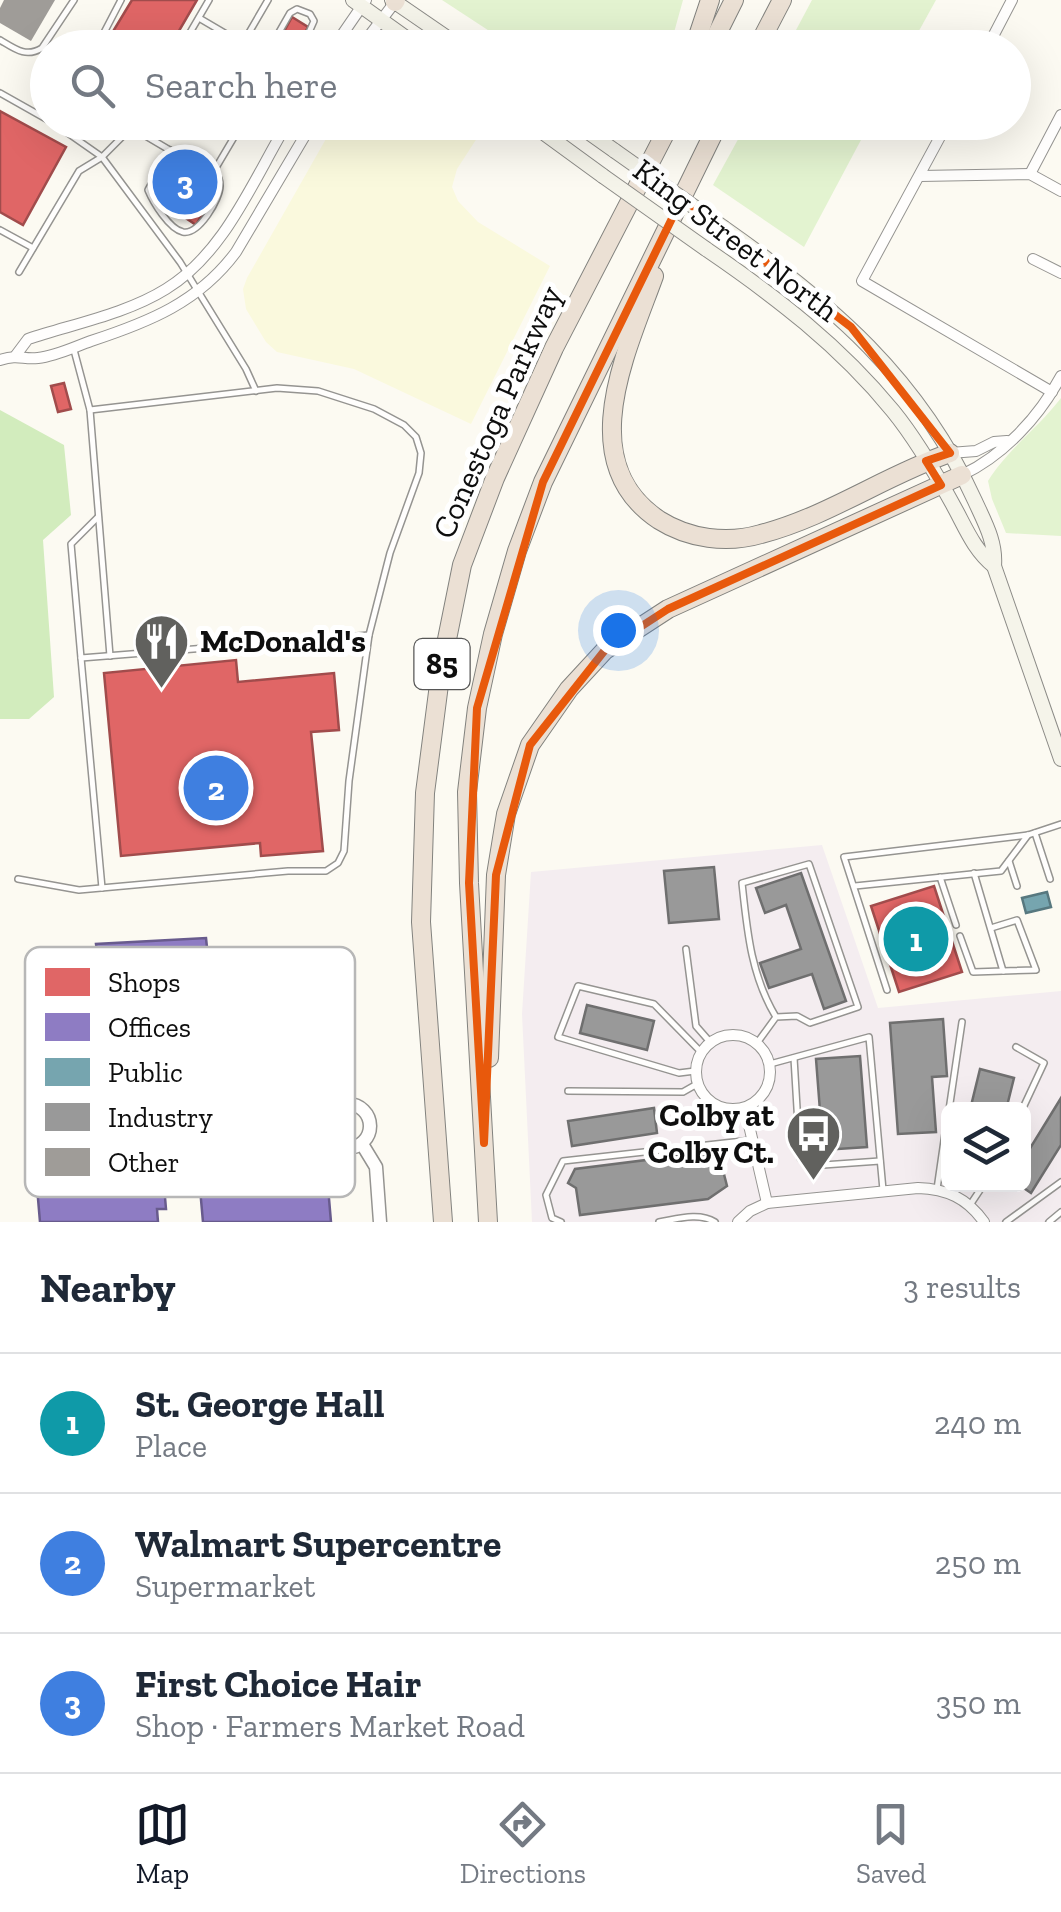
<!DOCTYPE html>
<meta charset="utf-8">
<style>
:root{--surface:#fff;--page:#f6f6f7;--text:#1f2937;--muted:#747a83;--line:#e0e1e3;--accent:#111827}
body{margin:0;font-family:"Zilla Slab",serif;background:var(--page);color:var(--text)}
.controls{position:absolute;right:30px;bottom:30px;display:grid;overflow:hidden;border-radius:15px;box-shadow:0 10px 40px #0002}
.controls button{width:90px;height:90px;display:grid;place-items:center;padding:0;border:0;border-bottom:2px solid var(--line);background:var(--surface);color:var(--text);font:50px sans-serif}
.you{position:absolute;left:618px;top:630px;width:35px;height:35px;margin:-25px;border:8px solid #fff;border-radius:50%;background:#1a73e8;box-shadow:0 0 0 15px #1a73e833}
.badge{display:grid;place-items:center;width:65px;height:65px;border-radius:50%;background:var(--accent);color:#fff;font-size:32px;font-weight:700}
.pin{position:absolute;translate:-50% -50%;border:5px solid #fff;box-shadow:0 2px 10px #0006}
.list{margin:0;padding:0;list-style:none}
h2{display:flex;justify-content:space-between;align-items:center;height:130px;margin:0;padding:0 40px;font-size:42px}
h2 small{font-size:32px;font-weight:400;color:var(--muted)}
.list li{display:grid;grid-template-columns:65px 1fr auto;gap:30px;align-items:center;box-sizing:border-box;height:140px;padding:0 40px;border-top:2px solid var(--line)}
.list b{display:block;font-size:38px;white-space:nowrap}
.list p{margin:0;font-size:32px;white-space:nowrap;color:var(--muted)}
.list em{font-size:32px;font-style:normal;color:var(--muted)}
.icon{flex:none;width:55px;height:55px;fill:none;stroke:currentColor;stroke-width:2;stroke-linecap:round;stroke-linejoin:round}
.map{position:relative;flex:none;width:1061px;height:1222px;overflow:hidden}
.search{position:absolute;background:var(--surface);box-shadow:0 10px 40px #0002;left:30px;right:30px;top:30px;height:110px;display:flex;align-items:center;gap:25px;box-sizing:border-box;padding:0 35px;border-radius:55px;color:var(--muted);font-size:38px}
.sheet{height:550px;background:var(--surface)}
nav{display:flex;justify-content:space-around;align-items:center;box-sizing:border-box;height:140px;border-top:2px solid var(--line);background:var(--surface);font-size:28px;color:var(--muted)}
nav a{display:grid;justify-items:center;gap:5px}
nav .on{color:var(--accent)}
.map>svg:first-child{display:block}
.industrial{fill:#f4edf0;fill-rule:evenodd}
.farmland{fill:#faf9dd}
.green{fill:#e3f3d0}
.forest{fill:#d2ecbd}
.shops{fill:#e06666;stroke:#a14c4c;stroke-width:2.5}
.offices{fill:#8e7cc3;stroke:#685b8d;stroke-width:2.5}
.public{fill:#76a5af;stroke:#57787f;stroke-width:2.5}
.industry{fill:#999;stroke:#6f6f6f;stroke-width:2.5}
.building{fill:#9f9c98}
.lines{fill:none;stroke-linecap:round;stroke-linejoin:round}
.service-casing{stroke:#959491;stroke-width:8}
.minor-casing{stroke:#959491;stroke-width:12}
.tertiary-casing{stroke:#959491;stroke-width:15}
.secondary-casing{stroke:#8c8b87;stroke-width:16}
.motorway-casing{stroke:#82827e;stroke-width:20}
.service{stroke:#fffefd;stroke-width:5}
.minor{stroke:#fffefd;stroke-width:10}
.tertiary{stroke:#fffefd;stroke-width:12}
.secondary{stroke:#f5f4ea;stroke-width:14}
.motorway{stroke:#ebe0d4;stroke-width:18}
.secondary-bridge-casing{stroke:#8c8b87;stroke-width:16;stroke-linecap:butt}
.secondary-bridge{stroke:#f5f4ea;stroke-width:14}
.marked{fill:none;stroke:#e8590c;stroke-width:8;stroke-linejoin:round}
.labels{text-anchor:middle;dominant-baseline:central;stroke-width:10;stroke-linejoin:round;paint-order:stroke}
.shield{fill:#fff;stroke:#565656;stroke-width:2.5}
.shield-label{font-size:30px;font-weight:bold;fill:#0e0e0e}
.street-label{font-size:32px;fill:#0e0e0e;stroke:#fff}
.poi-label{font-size:32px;font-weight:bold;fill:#0e0e0e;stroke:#fff;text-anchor:start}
.key{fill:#fff;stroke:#b7b7b7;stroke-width:2.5}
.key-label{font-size:28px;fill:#0e0e0e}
</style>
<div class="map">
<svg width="1061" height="1222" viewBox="0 0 1061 1222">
<rect width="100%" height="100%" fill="#fcfaf2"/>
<path class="industrial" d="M822,845L878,1008L1061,991V1222H532L522,1014L531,872ZM948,1110H1024V1184H948Z"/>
<polygon class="farmland" points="335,123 466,123 481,132 457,169 452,187 458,201 478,222 550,266 471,424 354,369 277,352 266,342 246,309 243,289 247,278"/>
<g class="green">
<polygon points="442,0 683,0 670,47 514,47"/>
<polygon points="812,0 936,0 910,47 787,47"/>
<polygon points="747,123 870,123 804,247 713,185"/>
<path d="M1061,398V536L1006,533L992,499L988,481C1007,450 1039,427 1061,398Z"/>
</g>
<polygon class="forest" points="0,410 64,445 71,515 43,540 54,697 29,719 0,719"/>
<g class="shops">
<polygon points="132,0 197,0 169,48 126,48 109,38"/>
<polygon points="292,17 308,27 296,48 275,48"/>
<polygon points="0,111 66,147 23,225 0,212"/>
<polygon points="181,169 216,189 196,225 162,202"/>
<polygon points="64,383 71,409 58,412 51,386"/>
<polygon points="236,660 238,682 334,673 339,730 311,732 323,851 261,856 260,843 121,856 104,673"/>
<polygon points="934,886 962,972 899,992 871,906"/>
</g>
<g class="offices">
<polygon points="206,938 214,1015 106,1025 96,944"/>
<polygon points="148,1130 162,1162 166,1209 157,1209 158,1222 40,1222 33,1140"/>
<polygon points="283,1159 328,1187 331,1222 203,1222 198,1166"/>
</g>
<polygon class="public" points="1047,892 1051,907 1026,913 1022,898"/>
<g class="industry">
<polygon points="714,867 719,919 669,923 664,871"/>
<polygon points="801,873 846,1001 824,1009 812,974 769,988 760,963 801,949 786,905 765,913 756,888"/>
<polygon points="587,1005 654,1021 647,1050 580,1033"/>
<polygon points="943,1019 947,1076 932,1077 936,1132 898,1134 890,1023"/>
<polygon points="860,1056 867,1147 823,1150 816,1059"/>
<polygon points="980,1069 1014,1078 1006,1110 970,1110"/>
<polygon points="1061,1098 1061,1145 1031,1193 1018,1184 1024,1184 1024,1158"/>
<polygon points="654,1108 657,1133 572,1146 568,1121"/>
<polygon points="718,1151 727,1186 708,1199 580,1215 576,1188 568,1183 575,1169"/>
</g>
<polygon class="building" points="4,0 55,0 31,41 0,23 0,8"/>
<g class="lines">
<defs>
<g id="service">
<polyline points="199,18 250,48"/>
<path d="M0,40C15,49 26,58 42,48L74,0"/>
<polyline points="243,43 268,0"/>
<polyline points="96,48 121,0"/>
<polyline points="181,48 209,0"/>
<polyline points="270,48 290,13 297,9 310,14 314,21 302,48"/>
<polyline points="0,93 48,120"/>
<polyline points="52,122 102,157 180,262 246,369 256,391"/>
<polyline points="251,122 278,139"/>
<polyline points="134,129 205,171 214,171 243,122"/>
<path d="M170,150L148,190C153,202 169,229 183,232C199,235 220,199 220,186C220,178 218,177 214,171"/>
<polyline points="0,230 33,248"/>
<polyline points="19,272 79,171 102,157 137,122"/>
<polyline points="74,350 90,410 110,656"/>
<polyline points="98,517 71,544 81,658 369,635"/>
<polyline points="81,658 102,888"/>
<polyline points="1035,833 1050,879"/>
<polyline points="1009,861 1017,886"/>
<polyline points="940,877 956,925"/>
<polyline points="18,879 79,890 288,871 326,871 338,863 344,851 349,781 369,635 390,553 419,473 421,453 416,437 404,425 374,409 318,391 277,388 90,410"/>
<polyline points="855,886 1001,871 1028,835"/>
<polyline points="991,928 1017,920 1036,970 1003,971"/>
<polyline points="960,936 973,972 1003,971 974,873"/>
<polyline points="686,949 696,1026 710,1042"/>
<polyline points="887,990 844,857 1028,835 1061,824"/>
<path d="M757,1043L776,1017C751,976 747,930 742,883L809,864L858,1007L810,1023L797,1016L776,1017"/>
<polyline points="1016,1047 1044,1063 1022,1110"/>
<polyline points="794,1058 800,1158 809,1166 880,1161"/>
<polyline points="770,1064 869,1037 883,1190"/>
<polyline points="695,1071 679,1073 558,1037 578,986 654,1004 701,1052"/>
<polyline points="568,1091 683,1092 697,1084"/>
<polyline points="949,1110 962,1022"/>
<polyline points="937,1189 948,1113"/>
<polyline points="970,1205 984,1184"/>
<polyline points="561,1222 552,1218 546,1195 563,1161 752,1140"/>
<path d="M659,1222C677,1219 699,1212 715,1222"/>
<polyline points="1006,1222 1061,1182"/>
<polyline points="1049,1222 1061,1212"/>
</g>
<g id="minor">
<polyline points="333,48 366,0"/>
<polyline points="360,48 395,2"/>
<polyline points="987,48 1012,0"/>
<polyline points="948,122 862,281 1052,392"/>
<polyline points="1030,174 1061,115"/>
<polyline points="920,176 1030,174 1061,191"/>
<polyline points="1033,259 1061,273"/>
<path d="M16,355L28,339C73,324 126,314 166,289C225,253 253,180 288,122"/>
<path d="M0,360C19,354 23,360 38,358C56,356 74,347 91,341C149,322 199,302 236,252L313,122"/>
<polyline points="950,453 976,451 994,442 1007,441"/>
<path d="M962,475C1004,455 1039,417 1061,376"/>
<circle cx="733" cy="1072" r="37"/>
<polyline points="745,1108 767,1203"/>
<path d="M738,1222L750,1211L767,1203L918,1188C947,1189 967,1198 984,1222"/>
</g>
<g id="tertiary">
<circle cx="348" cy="1126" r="22"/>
<polyline points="362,1144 376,1167 380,1222"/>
</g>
<g id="secondary">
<polyline points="353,0 420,48"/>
<polyline points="392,0 462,48"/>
<polyline points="529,122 603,176"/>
<polyline points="574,122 615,151"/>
<path d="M724,228C832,304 919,378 975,501C985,523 996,542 994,566"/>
<path d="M706,249C775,296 840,346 893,411C915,438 935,472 952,503C965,526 973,549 994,566L1061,759"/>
</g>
<g id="motorway">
<polyline points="395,2 396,0"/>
<polyline points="694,48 710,0"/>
<polyline points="710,48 734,0"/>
<polyline points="757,48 782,0"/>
<path d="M654,276C627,351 572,462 659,520C689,539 727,544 761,534C827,517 886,475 950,453"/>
<polyline points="489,1058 496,875 506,814 530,745 569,689 605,650 668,609 962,475"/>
<polyline points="443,1222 421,922 425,793 441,669 462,565 495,478 554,348 671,122"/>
<polyline points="488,1222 469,883 467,792 477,708 493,634 517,551 543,482 719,122"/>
</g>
</defs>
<use href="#service" class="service-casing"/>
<use href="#minor" class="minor-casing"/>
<use href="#tertiary" class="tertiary-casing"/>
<use href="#secondary" class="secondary-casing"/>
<use href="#motorway" class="motorway-casing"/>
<use href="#service" class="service"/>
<use href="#minor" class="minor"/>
<use href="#tertiary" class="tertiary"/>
<use href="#secondary" class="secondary"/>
<use href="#motorway" class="motorway"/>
<defs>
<g id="secondary-bridge">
<polyline points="615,151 724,228"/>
<polyline points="603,176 706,249"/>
</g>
</defs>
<use href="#secondary-bridge" class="secondary-bridge-casing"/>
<use href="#secondary-bridge" class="secondary-bridge"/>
</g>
<path class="marked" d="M682,198L851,327L950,453L926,461L941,485L668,609L605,650L530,745L496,875L484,1143L469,883L477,708L543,482Z"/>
<defs>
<symbol id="restaurant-pin" viewBox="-11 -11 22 30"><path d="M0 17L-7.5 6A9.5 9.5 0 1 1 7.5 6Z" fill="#61615e" stroke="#fff"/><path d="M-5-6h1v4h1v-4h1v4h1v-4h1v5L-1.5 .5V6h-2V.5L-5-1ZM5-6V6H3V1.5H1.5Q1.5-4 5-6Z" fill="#fff"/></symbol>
<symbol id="bus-pin" viewBox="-11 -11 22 30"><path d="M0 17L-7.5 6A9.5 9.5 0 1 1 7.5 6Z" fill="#61615e" stroke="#fff"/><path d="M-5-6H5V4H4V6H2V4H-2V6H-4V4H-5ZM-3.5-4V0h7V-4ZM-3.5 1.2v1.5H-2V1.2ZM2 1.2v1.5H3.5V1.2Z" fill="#fff"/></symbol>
</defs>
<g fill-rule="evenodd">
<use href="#restaurant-pin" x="130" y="610" width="63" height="86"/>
<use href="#bus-pin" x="782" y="1102" width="63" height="86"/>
</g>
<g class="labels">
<rect class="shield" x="414.5" y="639" width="55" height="50" rx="8"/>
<g class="shield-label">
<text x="442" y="664">85</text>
</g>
<g class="street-label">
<text transform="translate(736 240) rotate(37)">King Street North</text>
<text transform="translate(497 412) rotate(-66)">Conestoga Parkway</text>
</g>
<g class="poi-label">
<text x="200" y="641">McDonald's</text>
<text x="774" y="1115" text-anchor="end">Colby at<tspan x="774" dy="37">Colby Ct.</tspan></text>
</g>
</g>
<rect x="25" y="947" width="330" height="250" rx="15" class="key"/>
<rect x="45" y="968" width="45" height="28" fill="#e06666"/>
<rect x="45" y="1013" width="45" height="28" fill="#8e7cc3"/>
<rect x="45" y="1058" width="45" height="28" fill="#76a5af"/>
<rect x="45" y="1103" width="45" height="28" fill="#999"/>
<rect x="45" y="1148" width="45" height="28" fill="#9f9c98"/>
<g class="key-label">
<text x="108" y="992">Shops</text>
<text x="108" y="1037">Offices</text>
<text x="108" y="1082">Public</text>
<text x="108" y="1127">Industry</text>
<text x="108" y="1172">Other</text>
</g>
</svg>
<div class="controls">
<button><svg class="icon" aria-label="layers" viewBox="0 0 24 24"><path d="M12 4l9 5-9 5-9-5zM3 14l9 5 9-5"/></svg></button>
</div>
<div class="you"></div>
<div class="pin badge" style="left:916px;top:939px;background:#0f9aa8">1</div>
<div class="pin badge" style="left:216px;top:788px;background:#3f7fe0">2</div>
<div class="pin badge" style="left:185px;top:182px;background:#3f7fe0">3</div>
<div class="search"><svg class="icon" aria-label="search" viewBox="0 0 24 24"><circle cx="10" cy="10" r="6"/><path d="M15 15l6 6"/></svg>Search here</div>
</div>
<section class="sheet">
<h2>Nearby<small>3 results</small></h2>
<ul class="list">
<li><span class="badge" style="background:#0f9aa8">1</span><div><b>St. George Hall</b><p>Place</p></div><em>240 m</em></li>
<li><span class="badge" style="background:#3f7fe0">2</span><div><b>Walmart Supercentre</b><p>Supermarket</p></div><em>250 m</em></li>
<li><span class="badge" style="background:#3f7fe0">3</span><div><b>First Choice Hair</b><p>Shop · Farmers Market Road</p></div><em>350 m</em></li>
</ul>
</section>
<nav>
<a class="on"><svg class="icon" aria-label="map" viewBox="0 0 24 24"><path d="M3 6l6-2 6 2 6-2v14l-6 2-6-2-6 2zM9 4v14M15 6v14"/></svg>Map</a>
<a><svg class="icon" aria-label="directions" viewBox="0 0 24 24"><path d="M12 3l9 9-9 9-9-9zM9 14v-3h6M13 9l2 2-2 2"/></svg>Directions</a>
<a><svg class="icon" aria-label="saved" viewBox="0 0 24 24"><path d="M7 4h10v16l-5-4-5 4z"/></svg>Saved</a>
</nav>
